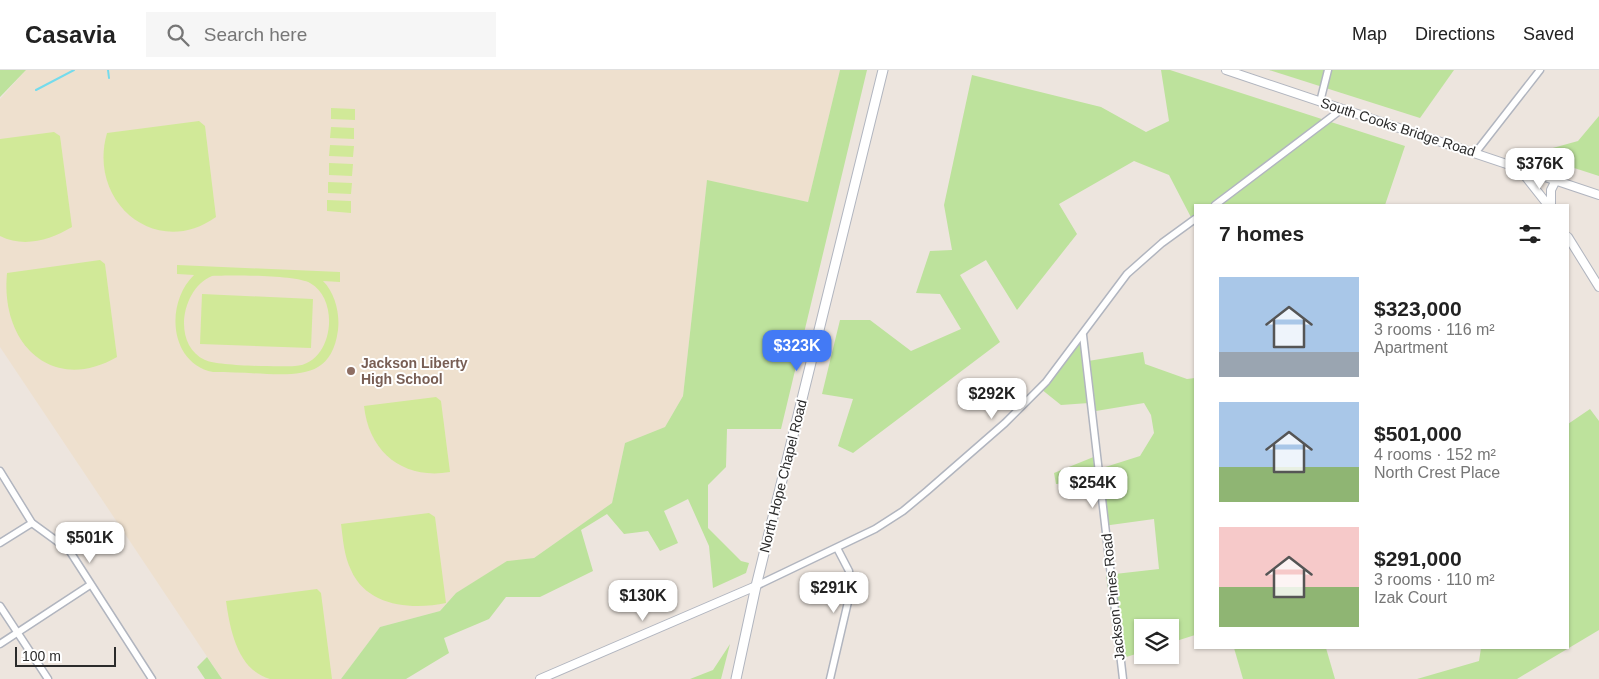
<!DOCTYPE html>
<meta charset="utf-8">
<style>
body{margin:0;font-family:Helvetica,sans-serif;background:#f6f6f6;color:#222;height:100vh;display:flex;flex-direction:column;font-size:19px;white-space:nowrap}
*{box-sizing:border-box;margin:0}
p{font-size:16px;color:#767676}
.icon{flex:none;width:28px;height:28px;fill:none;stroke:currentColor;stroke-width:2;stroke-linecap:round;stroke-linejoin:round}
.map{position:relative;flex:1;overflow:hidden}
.panel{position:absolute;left:1194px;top:134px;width:375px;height:445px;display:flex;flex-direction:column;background:#fff;border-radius:0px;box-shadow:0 1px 4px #0004}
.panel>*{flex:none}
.fabs{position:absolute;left:1134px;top:549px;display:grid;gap:10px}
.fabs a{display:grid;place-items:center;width:45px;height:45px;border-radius:0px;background:#fff;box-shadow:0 1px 4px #0004;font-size:25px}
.scale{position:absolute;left:15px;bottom:12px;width:101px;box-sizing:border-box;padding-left:5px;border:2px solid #2b2b2b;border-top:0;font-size:14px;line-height:18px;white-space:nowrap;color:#2b2b2b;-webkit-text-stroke:4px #fff;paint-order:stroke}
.price{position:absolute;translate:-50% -42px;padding:0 11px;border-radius:10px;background:#fff;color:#222;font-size:16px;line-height:32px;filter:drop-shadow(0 1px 2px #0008)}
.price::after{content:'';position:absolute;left:50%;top:30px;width:15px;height:11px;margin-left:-8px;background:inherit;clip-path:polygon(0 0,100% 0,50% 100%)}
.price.active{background:#437af5;color:#fff}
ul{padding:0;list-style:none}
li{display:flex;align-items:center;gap:15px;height:125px;padding:0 25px}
li span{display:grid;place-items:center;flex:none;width:140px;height:100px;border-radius:0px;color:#555}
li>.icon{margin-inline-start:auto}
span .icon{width:60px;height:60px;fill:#fffc;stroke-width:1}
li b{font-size:21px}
h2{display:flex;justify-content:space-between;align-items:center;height:60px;padding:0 25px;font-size:21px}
header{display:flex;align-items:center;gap:30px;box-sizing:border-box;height:70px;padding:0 25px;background:#fff;border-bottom:1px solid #e0e0e0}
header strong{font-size:24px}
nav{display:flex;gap:28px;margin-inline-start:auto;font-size:18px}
.search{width:350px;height:45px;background:#f6f6f6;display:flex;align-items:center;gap:12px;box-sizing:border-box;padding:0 18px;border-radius:0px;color:#767676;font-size:19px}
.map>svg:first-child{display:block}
.education{fill:#eee0ce}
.green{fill:#bde29c}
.pitch{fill:#d1e998;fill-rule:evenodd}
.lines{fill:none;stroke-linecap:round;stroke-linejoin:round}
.stream{stroke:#74dbec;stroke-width:2}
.minor-casing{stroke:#b1b5bf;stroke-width:9}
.tertiary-casing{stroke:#b1b5bf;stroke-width:10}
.secondary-casing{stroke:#b1b5bf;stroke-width:11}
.minor{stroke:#fff;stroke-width:6}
.tertiary{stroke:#fff;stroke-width:8}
.secondary{stroke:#fff;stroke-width:9}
.education-dot{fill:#8d6e63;stroke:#fff;stroke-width:2}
.labels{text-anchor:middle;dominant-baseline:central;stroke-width:4;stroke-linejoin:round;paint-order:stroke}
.street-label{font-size:14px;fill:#2b2b2b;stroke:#fff}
.education-label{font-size:14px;font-weight:bold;fill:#785e54;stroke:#fff;text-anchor:start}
</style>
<header>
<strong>Casavia</strong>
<div class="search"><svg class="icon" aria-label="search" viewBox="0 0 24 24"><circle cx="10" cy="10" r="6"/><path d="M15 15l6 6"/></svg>Search here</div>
<nav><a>Map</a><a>Directions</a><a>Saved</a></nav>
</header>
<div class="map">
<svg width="1599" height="609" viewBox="0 0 1599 609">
<rect width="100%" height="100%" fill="#ede5de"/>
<path class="education" d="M26 0H840L808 132 707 111 683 326 665 357 625 373 612 433 534 488 507 492 456 523 440 541 380 557 341 609H222L0 277V29Z"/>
<g class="green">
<path d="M0 0H26L0 27Z"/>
<path d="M840 0H867L781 359H727L726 397 708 415V458L741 491 749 493 746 503 713 518 709 476 688 429 664 441 678 473 660 481 648 461 624 464 607 444 581 460 593 501 540 527H506L489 549 444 568 449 583 406 609H341L380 557 440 541 456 523 507 491 534 488 612 433 625 373 665 357 683 326 707 110 808 132Z"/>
<path d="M1161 0H1170L1405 76 1385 135H1195V155L1169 105 1134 91 1059 134 1077 164 1017 240 986 190 960 205 1000 272 853 383 838 376 853 329 822 324 840 250H870L911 281 961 259 940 224 916 223 930 181 952 180 944 135 972 5 1101 37 1146 62 1169 51Z"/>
<path d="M1269 0H1454L1420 48Z"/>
<path d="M1599 46V106L1531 84 1578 71Z"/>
<path d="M1080 267 1082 292 1143 282 1145 294 1187 309 1195 308V565L1170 573V558H1142V582L1117 590 1106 505 1159 499 1154 449 1103 456 1097 411 1056 414 1054 403 1096 386 1099 399 1140 386 1154 363 1151 345 1144 333 1090 342 1089 333 1061 335 1041 319Z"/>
<path d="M1590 339 1599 351V560L1517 609H1417L1479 591 1481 578H1568V354Z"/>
<path d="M730 574 721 609H690L713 600Z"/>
<path d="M1234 578H1326L1335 609H1243Z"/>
<path d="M207 587 222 609H205L197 597Z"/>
</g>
<g class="pitch">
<path d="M331 38 355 39V50L331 49Z"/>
<path d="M199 51 205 56 216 147C156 190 87 132 107 63Z"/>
<path d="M331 57 354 58V69L330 68Z"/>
<path d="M54 62 60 66 72 157C50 170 24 178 0 166V69Z"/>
<path d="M330 75 354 76 353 87 329 86Z"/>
<path d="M329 93 353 94 352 106 329 105Z"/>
<path d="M328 112 352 113 351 124 328 123Z"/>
<path d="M327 130 351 131V143L327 141Z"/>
<path d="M100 190 105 194 117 287C53 324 0 275 7 203Z"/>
<path d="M177 195 340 202V212L323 211C335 223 340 243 338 260 332 305 303 305 267 304 249 303 231 302 213 302 169 293 165 233 194 205L177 204ZM212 206C231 205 296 205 310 213 341 230 333 294 295 296 279 297 217 296 205 290 171 274 182 218 212 206Z"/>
<path d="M202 224 313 229 311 278 200 274Z"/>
<path d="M436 327 441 331 450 402C404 410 369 383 364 336Z"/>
<path d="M429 443 435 447 446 533C413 540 367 537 351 500 344 486 343 469 341 454Z"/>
<path d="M317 519 321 523 332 609C315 609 286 609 270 609 237 600 230 559 226 531Z"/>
</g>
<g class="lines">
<g class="stream">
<path d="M108 0 109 8"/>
<path d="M36 20 74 0"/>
</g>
<g class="minor-casing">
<g id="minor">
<path d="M1320 32 1328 0"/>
<path d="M1476 82 1540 0"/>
<path d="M1215 135 1342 39"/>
<path d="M1083 265 1123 609"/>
<path d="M0 401 32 453 69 480 152 609"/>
<path d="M0 473 32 453"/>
<path d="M756 516 875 459 903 441 927 421 1005 353 1046 312 1127 204 1162 173 1195 149"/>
<path d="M0 536 48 609"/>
<path d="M0 574 90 515"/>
<path d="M830 609 851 519 849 501 837 478"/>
</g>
</g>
<g class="tertiary-casing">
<g id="tertiary">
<path d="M1226 0 1599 125"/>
<path d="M1518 97 1548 135"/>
<path d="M1551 135V120L1556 110"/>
<path d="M1568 167 1599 217"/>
<path d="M540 609 756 516"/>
</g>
</g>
<g class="secondary-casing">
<path id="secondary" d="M736 609 756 516 883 0"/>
</g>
<use href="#minor" class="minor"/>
<use href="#tertiary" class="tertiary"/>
<use href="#secondary" class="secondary"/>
</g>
<circle class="education-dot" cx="351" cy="301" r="5"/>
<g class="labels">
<g class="street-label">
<text transform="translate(1398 57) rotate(18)">South Cooks Bridge Road</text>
<text transform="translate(783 406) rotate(-76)">North Hope Chapel Road</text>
<text transform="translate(1113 527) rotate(-96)">Jackson Pines Road</text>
</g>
<g class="education-label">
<text x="361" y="293">Jackson Liberty<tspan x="361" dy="16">High School</tspan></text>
</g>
</g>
</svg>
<div class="fabs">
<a><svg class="icon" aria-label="layers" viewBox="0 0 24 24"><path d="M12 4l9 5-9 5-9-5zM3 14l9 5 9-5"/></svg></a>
</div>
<div class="scale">100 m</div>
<b class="price" style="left:1540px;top:120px">$376K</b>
<b class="price active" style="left:797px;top:302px">$323K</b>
<b class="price" style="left:992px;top:350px">$292K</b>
<b class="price" style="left:1093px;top:439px">$254K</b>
<b class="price" style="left:90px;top:494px">$501K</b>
<b class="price" style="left:834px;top:544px">$291K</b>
<b class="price" style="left:643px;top:552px">$130K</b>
<section class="panel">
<h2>7 homes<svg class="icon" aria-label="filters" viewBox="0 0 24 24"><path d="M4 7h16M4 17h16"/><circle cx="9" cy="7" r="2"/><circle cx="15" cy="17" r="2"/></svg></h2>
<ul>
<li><span style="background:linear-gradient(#a9c7e8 75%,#9aa5b1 0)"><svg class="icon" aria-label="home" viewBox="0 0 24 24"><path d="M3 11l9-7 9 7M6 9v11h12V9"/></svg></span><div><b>$323,000</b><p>3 rooms · 116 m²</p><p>Apartment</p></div></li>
<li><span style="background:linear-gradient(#a9c7e8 65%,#8fb573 0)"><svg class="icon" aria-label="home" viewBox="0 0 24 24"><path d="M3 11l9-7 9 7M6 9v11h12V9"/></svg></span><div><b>$501,000</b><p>4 rooms · 152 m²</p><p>North Crest Place</p></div></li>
<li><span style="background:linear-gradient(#f6c9c9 60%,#8fb573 0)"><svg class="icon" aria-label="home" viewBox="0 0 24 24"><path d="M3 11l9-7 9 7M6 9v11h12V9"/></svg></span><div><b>$291,000</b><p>3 rooms · 110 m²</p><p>Izak Court</p></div></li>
</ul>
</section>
</div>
